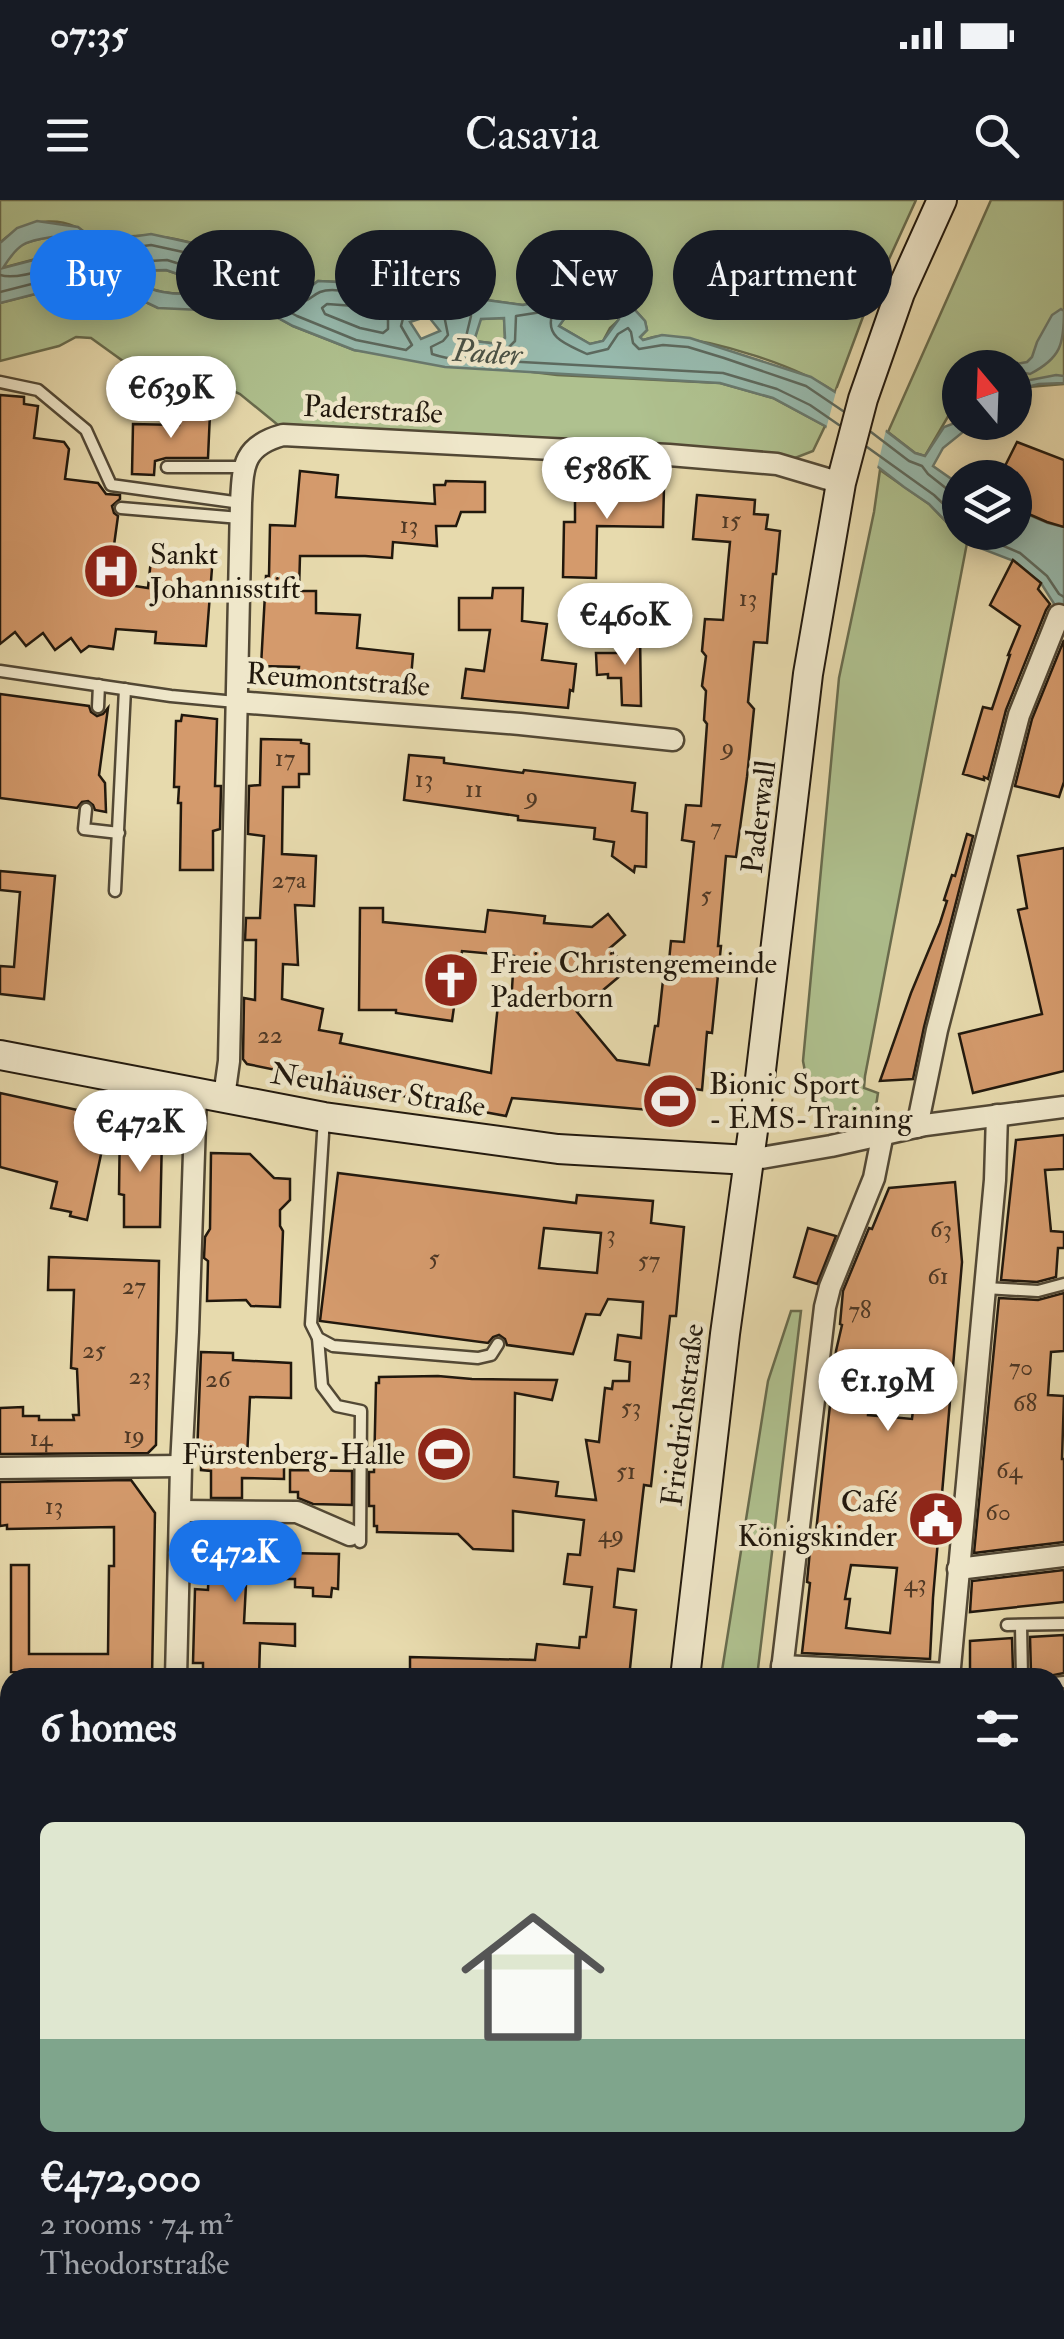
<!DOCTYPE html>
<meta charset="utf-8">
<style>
body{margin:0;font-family:"IM FELL Double Pica",serif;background:#20242c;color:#f1f3f6;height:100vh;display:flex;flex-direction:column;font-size:38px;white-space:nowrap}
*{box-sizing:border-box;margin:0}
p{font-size:32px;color:#9ea1a6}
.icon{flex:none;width:55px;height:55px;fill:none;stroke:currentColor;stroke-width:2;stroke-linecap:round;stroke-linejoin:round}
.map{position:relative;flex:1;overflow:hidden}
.side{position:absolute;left:0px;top:1468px;width:1065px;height:672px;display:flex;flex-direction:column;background:#171b24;border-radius:30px 30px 0 0;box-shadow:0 5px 25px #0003}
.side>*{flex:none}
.hud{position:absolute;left:30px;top:30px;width:1005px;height:90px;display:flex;gap:20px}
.needle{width:65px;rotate:341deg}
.buttons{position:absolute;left:942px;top:150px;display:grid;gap:20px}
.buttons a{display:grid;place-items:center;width:90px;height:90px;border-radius:50%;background:#171b24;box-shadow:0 5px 25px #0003;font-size:50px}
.price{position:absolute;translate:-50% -85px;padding:0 22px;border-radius:35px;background:#fff;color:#222;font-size:32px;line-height:65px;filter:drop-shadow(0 2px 5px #0008)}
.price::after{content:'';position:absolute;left:50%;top:60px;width:30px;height:22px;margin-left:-15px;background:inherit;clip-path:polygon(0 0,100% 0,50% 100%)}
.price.active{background:#1a73e8;color:#fff}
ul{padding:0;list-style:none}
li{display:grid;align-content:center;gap:20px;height:530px;padding:0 40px}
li+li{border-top:2px solid #363941}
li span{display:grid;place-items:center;height:310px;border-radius:15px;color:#555}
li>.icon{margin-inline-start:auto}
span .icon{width:180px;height:180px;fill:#fffc;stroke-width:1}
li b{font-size:42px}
h2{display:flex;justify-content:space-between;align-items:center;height:120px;padding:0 40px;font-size:42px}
.tag{padding:0 35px;border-radius:45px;background:#171b24;box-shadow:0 5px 25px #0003;font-size:35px;line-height:90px}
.tag.active{background:#1a73e8;color:#fff}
.status{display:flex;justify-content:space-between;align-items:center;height:70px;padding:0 50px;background:#171b24;direction:ltr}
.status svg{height:28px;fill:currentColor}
header{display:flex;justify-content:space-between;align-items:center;height:130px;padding:0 40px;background:#171b24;font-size:45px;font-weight:600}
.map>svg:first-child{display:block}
.green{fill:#afc18f;stroke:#686c4e;stroke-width:2.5}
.water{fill:#97baae;stroke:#68796e;stroke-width:2.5;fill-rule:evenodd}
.pier{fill:#e7daad}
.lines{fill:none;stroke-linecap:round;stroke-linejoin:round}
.shore{stroke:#5c695e;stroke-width:2.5}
.building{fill:#d49a6c;stroke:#21180d;stroke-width:2.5;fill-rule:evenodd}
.lane-casing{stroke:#524835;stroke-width:15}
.street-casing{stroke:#524835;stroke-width:25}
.secondary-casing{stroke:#21180d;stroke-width:32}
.lane{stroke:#efe7ca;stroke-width:10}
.street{stroke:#efe7ca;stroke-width:20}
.secondary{stroke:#efe7ca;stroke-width:28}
.labels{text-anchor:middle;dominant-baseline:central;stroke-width:9;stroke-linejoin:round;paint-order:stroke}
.number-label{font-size:25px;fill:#4e3825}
.street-label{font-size:30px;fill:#21180d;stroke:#efe7ca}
.poi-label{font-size:30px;fill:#21180d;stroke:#efe7ca;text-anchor:start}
.water-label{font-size:32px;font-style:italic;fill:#4a5145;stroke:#efe7ca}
</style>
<div class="status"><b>07:35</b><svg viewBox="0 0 49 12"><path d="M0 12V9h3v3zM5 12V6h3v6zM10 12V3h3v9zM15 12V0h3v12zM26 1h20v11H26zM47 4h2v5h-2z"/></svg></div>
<header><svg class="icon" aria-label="menu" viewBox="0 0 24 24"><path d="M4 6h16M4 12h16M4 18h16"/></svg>Casavia<svg class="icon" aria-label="search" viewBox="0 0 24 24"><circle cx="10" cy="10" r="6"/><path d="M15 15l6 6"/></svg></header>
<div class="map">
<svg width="1064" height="2139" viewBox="0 0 1064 2139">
<rect width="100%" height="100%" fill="#e7daad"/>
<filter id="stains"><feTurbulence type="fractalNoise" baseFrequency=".002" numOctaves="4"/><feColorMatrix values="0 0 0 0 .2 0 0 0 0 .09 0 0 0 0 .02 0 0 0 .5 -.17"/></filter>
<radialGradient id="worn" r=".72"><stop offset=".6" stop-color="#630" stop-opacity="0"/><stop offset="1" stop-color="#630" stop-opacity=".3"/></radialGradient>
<g class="green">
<path d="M0 0H916L864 114 835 192C794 164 716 141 666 136 658 135 651 138 643 140L639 138 647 130 645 121 624 98 605 94 522 105 486 100 438 104 391 95 359 83 318 81 301 94C233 59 177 20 96 42 69 13 28 16 0 43Z"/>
<path d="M991 0H1064V184L1015 188V168H960V196L925 256 915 253 888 232Z"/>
<path d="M52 37 67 40 77 48 2 68C17 44 23 41 52 37Z"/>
<path d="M166 70 211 85 207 92C180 96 142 95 127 71Z"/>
<path d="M118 73 133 96 158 108 227 89 293 126 354 150 557 175 720 183 773 198 825 226 813 251 795 258 278 225 240 194 192 172 123 161 91 138 76 137 59 146 0 161V103Z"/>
<path d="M574 105 603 106 620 119 610 128 603 141 590 144 559 126Z"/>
<path d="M504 118 505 138 498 144 474 141 480 119Z"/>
<path d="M880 270 929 304 967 343 865 876 864 888 878 893 875 912 852 917 812 908 803 861 839 478 874 312Z"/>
<path d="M791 1111H801L757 1477H721L768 1181Z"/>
</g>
<g class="water">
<path d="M37 21 78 27 97 42 151 34 210 47 301 94 318 81 359 83 391 95 438 104 486 100 523 105 584 93 605 94 624 98 645 121 647 130 640 137 643 140 662 135 690 138 811 177 835 192 915 253 925 256 944 227 955 223 960 214V222L969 223 963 232 943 248 933 266 960 285V332H1015V309L1048 323 1064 327V412L1059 405 1056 407 1041 383 1014 361 967 343 929 304 904 287 825 226 773 198 720 183 445 167 354 150 293 126 227 90 219 101 201 110 158 108 133 96 117 73 0 103V43L17 28ZM52 37 67 40 76 49 3 68C18 44 24 41 52 37ZM166 70 210 85 206 92C181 96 142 95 128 71ZM574 105 603 106 619 119 603 141 590 144 559 126ZM428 116 440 131 421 139 410 122ZM504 118 505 138 498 144 474 141 481 119Z"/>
<path d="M1061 109 1064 111C1064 144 1061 158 1030 174L1015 171V168L999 167 1027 162 1032 157 1037 142 1052 115Z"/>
<path d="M1056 175 1064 176V183L1039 184 1015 190V183Z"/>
</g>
<path class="pier" d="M837 188 887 225 876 273 825 233Z"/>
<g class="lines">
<g class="shore">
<path d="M0 75C18 81 74 63 87 49L99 52 151 45 206 57 298 103C309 102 311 96 320 92 341 84 380 103 402 107L405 111 401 126 412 145 406 150 356 140 297 116 234 82 220 81 212 74 167 60 114 63 0 92"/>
<path d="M327 104 355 106 385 116 388 120V129L383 133 360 128 325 114 322 108Z"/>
<path d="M466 111 471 116 465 141 473 152 472 157C460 161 444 158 432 154L431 147 443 141 448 135 444 115Z"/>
<path d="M839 225 810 205 777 189 723 173 505 161 501 155 515 141 516 116 548 111 552 115C545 139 569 145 587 154L608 149 618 134 628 128 631 132 633 143 639 149 663 145 688 147 724 158 806 186 843 211"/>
<path d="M871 232 909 261 922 266 928 274 947 289 960 293"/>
<path d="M867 247 934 295 960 320"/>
<path d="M971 332 1020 353 1047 376 1059 394 1064 397"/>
</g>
</g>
<g class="building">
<path d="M0 195 24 197V204L38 206 34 238 64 242 69 249 65 279 98 283 106 294 120 295V299L112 306 114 313 118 316 109 382 148 388 152 350 213 355 206 446 155 443 156 432 116 429 113 449 89 446 81 452 71 438 55 450 43 433 26 446 15 432 0 444Z"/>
<path d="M190 207 206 208V212L210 213 208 258H166L155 261 154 275 132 274 133 224 179 225V212H189Z"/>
<path d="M1017 242 1064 260V327L1047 322 1024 312 1027 303 1015 297V278H999Z"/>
<path d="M300 271 338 275 336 297 435 304 434 285H445L446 281 485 282V312H461L456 326H436L437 346 393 342 392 358 365 356H300L299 391H316V413L360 415 357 448 413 454 410 490 301 478 298 477 299 467 261 466 266 376H269L270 325 295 326Z"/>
<path d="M620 286 664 287 663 327 597 326 596 378 563 377 564 322H575V290L620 291Z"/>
<path d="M697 295 755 300 754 314 768 315 766 329 780 331 776 374H773L767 443 754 442 748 502 754 509 747 577 736 657 726 656 718 746H721L712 833 707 832 702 890 695 889V894L673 912 512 898 506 916 468 909 469 906 408 897 247 864 243 859 244 798 255 800 256 740H245L246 718H260L264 636 248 634 249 586 260 585 261 539 301 540V543L309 544V574H299V587H283L282 654 316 656 314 706 295 705 298 765 283 764 282 799 323 809 319 830 342 834 340 843 491 873 498 804 511 805 514 756 462 751 452 821 396 813V810H359L360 708H383V722L485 732 488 710 545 716 544 723 592 727 608 714 625 735 610 748 627 770 577 812 617 860 649 865 655 826H658L664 771H668L671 741 684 742 694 642 682 640 686 605 701 606 707 524 704 520 706 491 702 486 706 456 702 451 705 419 723 420 728 363 730 342 693 339Z"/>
<path d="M1013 360 1041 383 1038 389 1050 404 1046 410 1006 510 988 579 984 577V580L963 574 983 507 992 509 1010 455H1008L1020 426 990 405Z"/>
<path d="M493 388H523L522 421 547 424 542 460 576 464 573 491 570 490 568 508 462 498 466 469 484 471 490 430H459V398H492Z"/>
<path d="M640 433 641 506 622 505 621 478H608V474L597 475 596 453H622V434Z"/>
<path d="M1064 440V582L1059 597 1015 586 1032 519Z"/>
<path d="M0 494 89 506 91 512 97 516 103 514 108 508 99 575 105 583 106 612 95 610 93 605 88 601 82 602 77 608 0 598Z"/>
<path d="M182 515 217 519 215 586H221L220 629 213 631V670H180L181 603H178L179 587H174L176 521H181Z"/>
<path d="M409 555 444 558V563L523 573 524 570 635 583 632 611 647 613 646 667 635 666 634 672 612 656 614 642 594 639 595 628 518 620V616L404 600Z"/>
<path d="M967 634 973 636 924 827 913 879 880 881 911 793 940 723 947 701 944 700 952 675 955 676Z"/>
<path d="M1064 648V871L973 893 959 834 1042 814 1018 710 1027 708 1018 656Z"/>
<path d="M0 671 55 676 44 799 0 794V766L14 767 20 692 0 690Z"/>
<path d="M0 893 109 917 87 1020 70 1016 71 1012 51 1008 57 982 0 967Z"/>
<path d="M120 919 150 926 152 933 162 936 160 1027H124V995L119 994Z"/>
<path d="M1064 935V969L1045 970 1051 1031 1064 1032V1048H1058L1056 1077 1037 1082 1001 1080 1016 940Z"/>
<path d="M211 953 250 954 274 978 290 979V1000L280 1010V1026L283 1031 280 1107 251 1106 246 1100 207 1101 208 1061 204 1058 205 1037 210 1029Z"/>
<path d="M338 973 576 1003 577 995 653 1001 651 1023 684 1027 676 1116H670L651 1286 644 1285 634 1371 618 1369 614 1407 636 1410 629 1478H410V1457L535 1460 537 1444 579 1448 580 1437H586L592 1387 564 1384 568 1354 580 1355 584 1320 513 1311V1351L473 1349 458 1334 377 1332V1326H374V1306H369V1272H374L376 1183H379V1177L438 1176 472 1179 557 1180 552 1200 515 1193 514 1277 558 1282 556 1296 596 1300 586 1240 599 1242 605 1188 612 1189 613 1181H629L630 1162 615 1160 618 1135 641 1138 643 1102 608 1099 600 1115 586 1114 573 1154 507 1145 505 1139 499 1135 493 1137 488 1143 320 1121ZM544 1028 601 1033 597 1073 539 1068Z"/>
<path d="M955 982 962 1062 933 1398 930 1459 802 1453 810 1383 807 1382 811 1340 815 1341 836 1151 842 1125 840 1124 843 1091 869 1028 872 1029 889 988ZM872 1176 916 1184 912 1219 868 1215ZM851 1365 897 1368 890 1433 846 1428 850 1399H845Z"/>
<path d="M808 1028 836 1036 817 1084 794 1077Z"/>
<path d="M49 1057 159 1061 156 1245 148 1253 0 1254V1208L23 1207V1216H39V1220H74L73 1215H79L77 1169 71 1168 74 1090H48Z"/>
<path d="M1064 1093V1151L1051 1152 1048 1195 1064 1196 1062 1259H1064V1342L974 1353 999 1098 1038 1100Z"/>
<path d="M201 1152 233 1153V1160L291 1163V1198L250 1197 247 1258 284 1262V1279L242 1278V1298H211V1271L201 1270V1260L197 1256Z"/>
<path d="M290 1270 352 1271V1305L313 1304 298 1298V1292H290Z"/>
<path d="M131 1280 155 1313 152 1478H108V1473L11 1472V1365H29V1454H108L109 1366H114V1327L7 1329V1325L0 1326V1282Z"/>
<path d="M210 1325H241V1330H278V1344H283V1366L247 1365 244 1423 295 1424V1446L260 1443 259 1478H203V1463H193L195 1389 208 1390Z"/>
<path d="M288 1353 339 1354 338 1389 332 1388 331 1397 313 1396V1388L295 1387V1379H287Z"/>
<path d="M1064 1370V1402L970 1412 972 1381Z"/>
<path d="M1064 1435V1473L1039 1478 1038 1473H1031L1030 1437Z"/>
<path d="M1012 1438 1013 1472H1006V1478H970V1441Z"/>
</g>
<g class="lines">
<g class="lane-casing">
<g id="lane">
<path d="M0 182 38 190 86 230 111 285 241 303"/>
<path d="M167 267H243"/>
<path d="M121 308 240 318"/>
<path d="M0 471 171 496 236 502"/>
<path d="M98 507 99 485"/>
<path d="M86 609 84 629 119 633"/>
<path d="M115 691 125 489"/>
<path d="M324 918 311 1124 318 1138 333 1146 478 1158 491 1155 498 1144"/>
<path d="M985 1088 1038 1091 1064 1084"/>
<path d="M318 1138 322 1186 337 1206 361 1211 360 1342"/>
<path d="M1007 1425 1064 1424"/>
<path d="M1021 1426 1022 1478"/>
<path d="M1055 1483 1064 1482"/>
<path d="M790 2130 792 2139"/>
</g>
</g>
<g class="street-casing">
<g id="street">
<path d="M237 502 520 524 673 540"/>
<path d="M224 897 229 861 241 303C243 267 242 246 283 235L669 255 777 264 841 283"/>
<path d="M917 927 937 830 1019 515 1059 415"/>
<path d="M749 960 831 946 925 925 1064 907"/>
<path d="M0 1268 181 1266"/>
<path d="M181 1311 297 1312 350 1335"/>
<path d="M958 1369 1064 1356"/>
<path d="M782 1466 949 1474"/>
<path d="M176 1478 181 1266 188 1132 196 893"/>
<path d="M781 1478 825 1107 830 1087 874 978 883 933"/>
<path d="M949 1478 995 980 997 915"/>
<path d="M1055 1701 1064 1699"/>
<path d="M0 1713 10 1717"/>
<path d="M0 1796 10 1791"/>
<path d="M1055 1916 1064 1915"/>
<path d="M1055 1962 1064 1977"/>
<path d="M0 1994 10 2007"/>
<path d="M366 2130 367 2139"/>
<path d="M810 2130 812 2139"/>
<path d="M251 2139 273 2130"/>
</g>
</g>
<g class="secondary-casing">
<g id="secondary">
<path d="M0 855 324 917 558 949 749 960"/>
<path d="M685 1478 725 1134 759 887 808 474 841 283 863 199 900 93 942 0"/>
<path d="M696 2130 698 2139"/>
</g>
</g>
<use href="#lane" class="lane"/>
<use href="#street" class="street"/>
<use href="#secondary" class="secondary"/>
</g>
<defs>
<g id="hospital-disc" transform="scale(2.875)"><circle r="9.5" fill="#8f2418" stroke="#efe7ca"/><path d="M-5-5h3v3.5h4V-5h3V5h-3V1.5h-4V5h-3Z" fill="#fff"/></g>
<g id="church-disc" transform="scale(2.875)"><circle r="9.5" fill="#8f2418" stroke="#efe7ca"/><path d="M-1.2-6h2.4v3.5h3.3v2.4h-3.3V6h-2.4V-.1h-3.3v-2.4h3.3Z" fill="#fff"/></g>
<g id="stadium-disc" transform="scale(2.875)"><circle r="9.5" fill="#8f2418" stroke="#efe7ca"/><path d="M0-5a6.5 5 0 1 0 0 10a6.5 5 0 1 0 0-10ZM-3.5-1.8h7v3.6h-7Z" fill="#fff"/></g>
<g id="civic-disc" transform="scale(2.875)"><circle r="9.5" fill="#8f2418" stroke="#efe7ca"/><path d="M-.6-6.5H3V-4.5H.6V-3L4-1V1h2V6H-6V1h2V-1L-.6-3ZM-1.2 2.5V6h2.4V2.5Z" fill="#fff"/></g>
</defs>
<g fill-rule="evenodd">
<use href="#hospital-disc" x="111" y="371"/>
<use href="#church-disc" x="451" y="780"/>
<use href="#stadium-disc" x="670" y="901"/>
<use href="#stadium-disc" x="444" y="1254"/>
<use href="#civic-disc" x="936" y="1319"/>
</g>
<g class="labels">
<g class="number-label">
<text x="731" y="320">15</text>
<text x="409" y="325">13</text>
<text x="748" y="398">13</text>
<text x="728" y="547">9</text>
<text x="285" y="558">17</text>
<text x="424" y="579">13</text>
<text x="474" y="589">11</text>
<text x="532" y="596">9</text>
<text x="716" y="627">7</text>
<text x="289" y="680">27a</text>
<text x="706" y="695">5</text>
<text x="270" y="835">22</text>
<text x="941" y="1029">63</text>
<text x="611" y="1034">3</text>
<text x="434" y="1058">5</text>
<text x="649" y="1060">57</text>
<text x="938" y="1076">61</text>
<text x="134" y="1086">27</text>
<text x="860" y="1110">78</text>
<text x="94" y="1150">25</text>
<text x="1021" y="1167">70</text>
<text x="140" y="1176">23</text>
<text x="218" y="1179">26</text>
<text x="1025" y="1203">68</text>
<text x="631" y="1207">53</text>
<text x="134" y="1235">19</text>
<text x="41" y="1238">14</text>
<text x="1009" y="1270">64</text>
<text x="626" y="1271">51</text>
<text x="54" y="1306">13</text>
<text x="998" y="1312">60</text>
<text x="611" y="1334">49</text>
<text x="915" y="1383">43</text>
</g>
<g class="street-label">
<text transform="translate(373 210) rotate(3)">Paderstraße</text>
<text transform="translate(338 480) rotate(4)">Reumontstraße</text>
<text transform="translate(759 617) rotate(-83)">Paderwall</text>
<text transform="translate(378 890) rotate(9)">Neuhäuser Straße</text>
<text transform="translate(683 1215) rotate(-83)">Friedrichstraße</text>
</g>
<g class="poi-label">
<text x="150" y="354">Sankt<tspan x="150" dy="34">Johannisstift</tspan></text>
<text x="490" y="763">Freie Christengemeinde<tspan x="490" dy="34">Paderborn</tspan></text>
<text x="709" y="884">Bionic Sport<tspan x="709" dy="34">- EMS-Training</tspan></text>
<text x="405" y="1254" text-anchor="end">Fürstenberg-Halle</text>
<text x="897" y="1302" text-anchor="end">Café<tspan x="897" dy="34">Königskinder</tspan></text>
</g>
<g class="water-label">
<text transform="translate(487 153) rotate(4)">Pader</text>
</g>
</g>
<rect width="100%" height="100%" filter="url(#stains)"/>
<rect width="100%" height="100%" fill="url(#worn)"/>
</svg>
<div class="buttons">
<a><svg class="needle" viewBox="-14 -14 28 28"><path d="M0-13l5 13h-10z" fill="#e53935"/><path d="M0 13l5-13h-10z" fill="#9ea1a6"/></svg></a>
<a><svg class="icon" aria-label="layers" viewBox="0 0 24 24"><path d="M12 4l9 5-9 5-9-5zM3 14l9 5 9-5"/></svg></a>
</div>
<b class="price" style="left:171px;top:241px">€639K</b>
<b class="price" style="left:607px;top:322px">€586K</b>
<b class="price" style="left:625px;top:468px">€460K</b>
<b class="price" style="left:140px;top:975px">€472K</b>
<b class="price" style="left:888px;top:1234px">€1.19M</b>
<b class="price active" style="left:235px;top:1405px">€472K</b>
<div class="hud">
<a class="tag active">Buy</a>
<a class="tag">Rent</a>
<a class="tag">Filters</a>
<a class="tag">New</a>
<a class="tag">Apartment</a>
</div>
<section class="side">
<h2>6 homes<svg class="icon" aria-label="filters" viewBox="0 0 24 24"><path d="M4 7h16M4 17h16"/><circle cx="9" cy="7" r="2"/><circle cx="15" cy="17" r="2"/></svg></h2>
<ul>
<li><span style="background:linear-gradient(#dfe7d0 70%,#7fa58c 0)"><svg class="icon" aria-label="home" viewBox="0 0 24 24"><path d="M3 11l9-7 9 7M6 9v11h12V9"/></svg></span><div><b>€472,000</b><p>2 rooms · 74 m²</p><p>Theodorstraße</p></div></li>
</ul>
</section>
</div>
